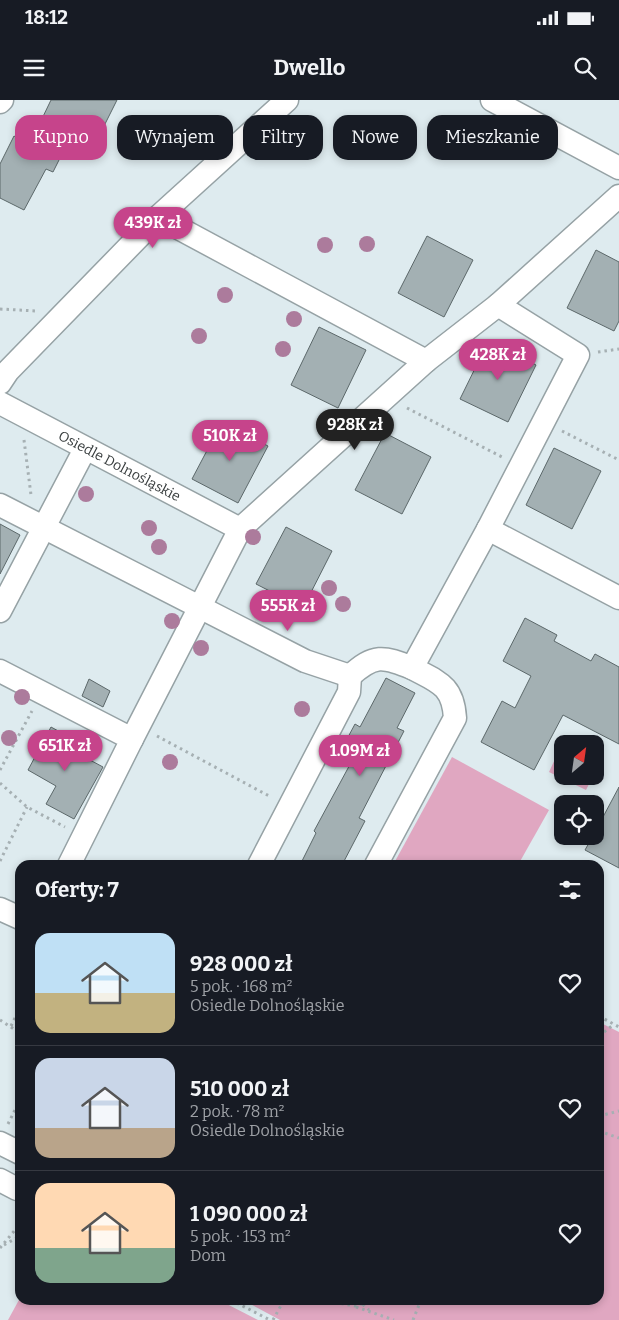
<!DOCTYPE html>
<html lang="pl">
<meta charset="utf-8">
<style>
body{margin:0;font-family:Bitter,serif;background:#242831;color:#f1f3f6;height:100vh;display:flex;flex-direction:column;font-size:19px;white-space:nowrap}
*{box-sizing:border-box;margin:0}
p{font-size:16px;color:#9ea1a6}
.icon{flex:none;width:28px;height:28px;fill:none;stroke:currentColor;stroke-width:2;stroke-linecap:round;stroke-linejoin:round}
.map{position:relative;flex:1;overflow:hidden}
.panel{position:absolute;left:15px;top:760px;width:589px;height:445px;display:flex;flex-direction:column;background:#171b24;border-radius:15px;box-shadow:0 2px 8px #0003}
.panel>*{flex:none}
.hud{position:absolute;left:15px;top:15px;width:590px;height:45px;display:flex;gap:10px}
.needle{width:32px;rotate:29deg}
.controls{position:absolute;left:554px;top:635px;display:grid;gap:10px}
.controls a{display:grid;place-items:center;width:50px;height:50px;border-radius:10px;background:#171b24;box-shadow:0 2px 8px #0003;font-size:25px}
.price{position:absolute;translate:-50% -42px;padding:0 11px;border-radius:18px;background:#c6448b;color:#fff;font-size:16px;line-height:32px;filter:drop-shadow(0 1px 2px #0008)}
.price::after{content:'';position:absolute;left:50%;top:30px;width:15px;height:11px;margin-left:-8px;background:inherit;clip-path:polygon(0 0,100% 0,50% 100%)}
.price.active{background:#222;color:#fff}
ul{padding:0;list-style:none}
li{display:flex;align-items:center;gap:15px;height:125px;padding:0 20px}
li+li{border-top:1px solid #363941}
li span{display:grid;place-items:center;flex:none;width:140px;height:100px;border-radius:15px;color:#555}
li>.icon{margin-inline-start:auto}
span .icon{width:60px;height:60px;fill:#fffc;stroke-width:1}
li b{font-size:21px}
h2{display:flex;justify-content:space-between;align-items:center;height:60px;padding:0 20px;font-size:21px}
.chip{padding:0 18px;border-radius:15px;background:#171b24;box-shadow:0 2px 8px #0003;font-size:18px;line-height:45px}
.chip.active{background:#c6448b;color:#fff}
.status{display:flex;justify-content:space-between;align-items:center;height:35px;padding:0 25px;background:#171b24;direction:ltr}
.status svg{height:14px;fill:currentColor}
header{display:flex;justify-content:space-between;align-items:center;height:65px;padding:0 20px;background:#171b24;font-size:22px;font-weight:700}
.map>svg:first-child{display:block}
.green{fill:#e0a7c1}
.building{fill:#a3b0b3;stroke:#5c686a}
.lines{fill:none;stroke-linecap:round;stroke-linejoin:round}
.minor-casing{stroke:#96a2a5;stroke-width:25}
.path{stroke:#a6b0b3;stroke-width:3;stroke-dasharray:2.5 4;stroke-linecap:butt}
.minor{stroke:#fff;stroke-width:22}
.tree{fill:#ac7b9c}
.labels{text-anchor:middle;dominant-baseline:central;stroke-width:5;stroke-linejoin:round;paint-order:stroke}
.street-label{font-size:14px;fill:#373c3d;stroke:#deebef}
</style>
<div class="status"><b>18:12</b><svg viewBox="0 0 49 12"><path d="M0 12V9h3v3zM5 12V6h3v6zM10 12V3h3v9zM15 12V0h3v12zM26 1h20v11H26zM47 4h2v5h-2z"/></svg></div>
<header><svg class="icon" aria-label="menu" viewBox="0 0 24 24"><path d="M4 6h16M4 12h16M4 18h16"/></svg>Dwello<svg class="icon" aria-label="search" viewBox="0 0 24 24"><circle cx="10" cy="10" r="6"/><path d="M15 15l6 6"/></svg></header>
<div class="map">
<svg width="619" height="1220" viewBox="0 0 619 1220">
<rect width="100%" height="100%" fill="#deebef"/>
<g class="green">
<path d="M562 644V676H593L586 690 549 672Z"/>
<path d="M452 657 549 710 518 765H393Z"/>
<path d="M599 922 619 932V1220H280L243 1200H599Z"/>
<path d="M20 1198V1200H219L258 1220H8Z"/>
</g>
<g class="building">
<path d="M51 0H117L103 28 97 25 88 43 78 38 74 45 68 42 53 72 46 69 24 110 0 98V64L14 36 21 40 30 23 38 27Z"/>
<path d="M427 136 473 160 444 217 398 193Z"/>
<path d="M596 150 619 162V221L614 231 567 208Z"/>
<path d="M319 227 366 250 338 308 291 285Z"/>
<path d="M489 240 536 265 508 322 460 299Z"/>
<path d="M222 322 268 346 238 403 192 379Z"/>
<path d="M385 333 431 357 402 414 355 390Z"/>
<path d="M554 348 601 371 572 429 526 405Z"/>
<path d="M0 424 20 435 0 474Z"/>
<path d="M286 427 332 451 303 508 256 484Z"/>
<path d="M525 518 557 535 554 541 591 561 595 554 619 567V644L563 615 534 670 481 642 502 601 515 608 531 576 503 561Z"/>
<path d="M386 578 415 593 397 628 404 631 359 718 365 721 342 765H300L316 733 314 731 360 646 347 639 355 624 360 627Z"/>
<path d="M89 579 110 591 103 607 82 596Z"/>
<path d="M51 627 80 643 75 652 103 667 74 719 46 704 56 686 28 670Z"/>
<path d="M619 687V768L585 750 593 736H595V732Z"/>
</g>
<g class="lines">
<g class="minor-casing">
<g id="minor">
<path d="M492 0 619 68"/>
<path d="M0 2 2 0"/>
<path d="M158 117 426 261"/>
<path d="M0 283 8 271 158 117 287 0"/>
<path id="s1" d="M0 303 240 429"/>
<path d="M0 405 305 561 350 576C374 554 383 556 412 568L488 429 578 255 498 205"/>
<path d="M488 429 619 498"/>
<path d="M0 511 85 349"/>
<path d="M0 571 132 639 69 765"/>
<path d="M132 639 240 429 426 261 498 205 619 96"/>
<path d="M259 765 349 592 350 576"/>
<path d="M376 765 455 618C453 585 438 582 412 568"/>
<path d="M0 809 20 818"/>
<path d="M0 1043 20 1053"/>
<path d="M0 1080 17 1089 20 1086"/>
</g>
</g>
<g class="path">
<path d="M0 209 36 211"/>
<path d="M598 252 619 249"/>
<path d="M407 308 502 357"/>
<path d="M562 331 619 360"/>
<path d="M24 340 31 395"/>
<path d="M157 636 271 697"/>
<path d="M0 670 32 611"/>
<path d="M0 683 27 707 65 727"/>
<path d="M0 761 27 707"/>
<path d="M599 916 619 927"/>
<path d="M0 920 20 933"/>
<path d="M11 926 20 908"/>
<path d="M599 936 613 925"/>
<path d="M599 1016 619 1011"/>
<path d="M8 1024 20 1000"/>
<path d="M599 1031 619 1038"/>
<path d="M4 1145 20 1136"/>
<path d="M0 1148 20 1124"/>
<path d="M231 1200 270 1220"/>
<path d="M322 1200 355 1206 375 1200"/>
<path d="M358 1200 369 1210"/>
<path d="M356 1207 394 1220"/>
<path d="M273 1220 284 1200"/>
<path d="M413 1220 421 1200"/>
</g>
<use href="#minor" class="minor"/>
</g>
<g class="tree">
<circle cx="367" cy="144" r="8"/>
<circle cx="325" cy="145" r="8"/>
<circle cx="225" cy="195" r="8"/>
<circle cx="294" cy="219" r="8"/>
<circle cx="199" cy="236" r="8"/>
<circle cx="283" cy="249" r="8"/>
<circle cx="86" cy="394" r="8"/>
<circle cx="149" cy="428" r="8"/>
<circle cx="253" cy="437" r="8"/>
<circle cx="159" cy="447" r="8"/>
<circle cx="329" cy="488" r="8"/>
<circle cx="343" cy="504" r="8"/>
<circle cx="172" cy="521" r="8"/>
<circle cx="201" cy="548" r="8"/>
<circle cx="22" cy="597" r="8"/>
<circle cx="302" cy="609" r="8"/>
<circle cx="9" cy="638" r="8"/>
<circle cx="170" cy="662" r="8"/>
</g>
<g class="labels">
<g class="street-label">
<text stroke="none"><textPath href="#s1" startOffset="135">Osiedle Dolnośląskie</textPath></text>
</g>
</g>
</svg>
<div class="controls">
<a><svg class="needle" viewBox="-14 -14 28 28"><path d="M0-13l5 13h-10z" fill="#e53935"/><path d="M0 13l5-13h-10z" fill="#9ea1a6"/></svg></a>
<a><svg class="icon" aria-label="locate" viewBox="0 0 24 24"><circle cx="12" cy="12" r="6"/><path d="M12 2v4M12 18v4M2 12h4M18 12h4"/></svg></a>
</div>
<b class="price" style="left:153px;top:149px">439K zł</b>
<b class="price" style="left:498px;top:281px">428K zł</b>
<b class="price active" style="left:355px;top:351px">928K zł</b>
<b class="price" style="left:230px;top:362px">510K zł</b>
<b class="price" style="left:288px;top:532px">555K zł</b>
<b class="price" style="left:65px;top:672px">651K zł</b>
<b class="price" style="left:360px;top:677px">1.09M zł</b>
<div class="hud">
<a class="chip active">Kupno</a>
<a class="chip">Wynajem</a>
<a class="chip">Filtry</a>
<a class="chip">Nowe</a>
<a class="chip">Mieszkanie</a>
</div>
<section class="panel">
<h2>Oferty: 7<svg class="icon" aria-label="filters" viewBox="0 0 24 24"><path d="M4 7h16M4 17h16"/><circle cx="9" cy="7" r="2"/><circle cx="15" cy="17" r="2"/></svg></h2>
<ul>
<li><span style="background:linear-gradient(#bfe0f5 60%,#c2b280 0)"><svg class="icon" aria-label="home" viewBox="0 0 24 24"><path d="M3 11l9-7 9 7M6 9v11h12V9"/></svg></span><div><b>928 000 zł</b><p>5 pok. · 168 m²</p><p>Osiedle Dolnośląskie</p></div><svg class="icon" aria-label="heart" viewBox="0 0 24 24"><path d="M12 20l-8-8c-3-5 5-10 8-4 3-6 11-1 8 4z"/></svg></li>
<li><span style="background:linear-gradient(#c9d6e8 70%,#b9a48a 0)"><svg class="icon" aria-label="home" viewBox="0 0 24 24"><path d="M3 11l9-7 9 7M6 9v11h12V9"/></svg></span><div><b>510 000 zł</b><p>2 pok. · 78 m²</p><p>Osiedle Dolnośląskie</p></div><svg class="icon" aria-label="heart" viewBox="0 0 24 24"><path d="M12 20l-8-8c-3-5 5-10 8-4 3-6 11-1 8 4z"/></svg></li>
<li><span style="background:linear-gradient(#ffd9b3 65%,#7fa58c 0)"><svg class="icon" aria-label="home" viewBox="0 0 24 24"><path d="M3 11l9-7 9 7M6 9v11h12V9"/></svg></span><div><b>1 090 000 zł</b><p>5 pok. · 153 m²</p><p>Dom</p></div><svg class="icon" aria-label="heart" viewBox="0 0 24 24"><path d="M12 20l-8-8c-3-5 5-10 8-4 3-6 11-1 8 4z"/></svg></li>
</ul>
</section>
</div>
